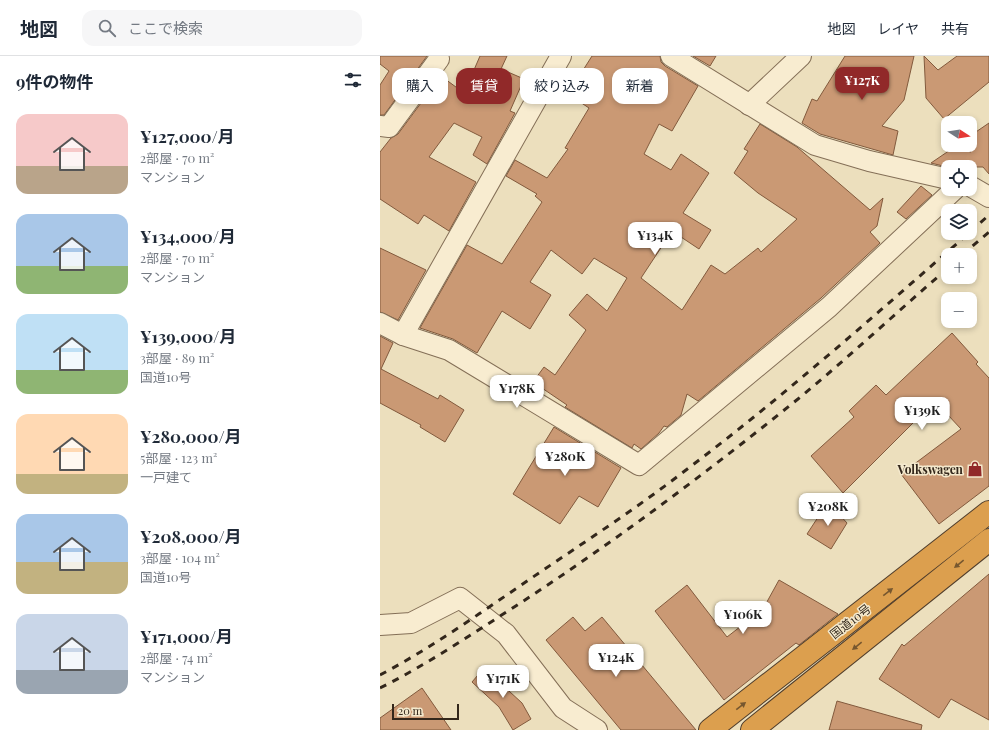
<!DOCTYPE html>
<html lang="ja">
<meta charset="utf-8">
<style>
body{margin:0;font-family:"Playfair Display","Noto Sans JP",serif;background:#f6f6f7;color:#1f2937;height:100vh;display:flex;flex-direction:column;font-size:15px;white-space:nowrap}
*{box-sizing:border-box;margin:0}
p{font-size:13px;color:#747a83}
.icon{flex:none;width:22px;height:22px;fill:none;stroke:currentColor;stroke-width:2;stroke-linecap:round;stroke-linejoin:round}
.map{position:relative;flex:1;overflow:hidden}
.sheet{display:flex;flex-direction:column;background:#fff;width:380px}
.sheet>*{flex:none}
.hud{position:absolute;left:12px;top:12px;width:380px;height:36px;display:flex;gap:8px}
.needle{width:26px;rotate:102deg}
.controls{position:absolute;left:561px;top:60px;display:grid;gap:8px}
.controls a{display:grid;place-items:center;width:36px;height:36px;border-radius:8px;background:#fff;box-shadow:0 2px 6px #0003;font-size:20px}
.scale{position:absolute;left:12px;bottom:10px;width:67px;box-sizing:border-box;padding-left:4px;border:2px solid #33271b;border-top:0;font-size:11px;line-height:14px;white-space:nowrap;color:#33271b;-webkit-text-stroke:3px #f4e9cd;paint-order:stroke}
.price{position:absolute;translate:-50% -34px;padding:0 9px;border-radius:8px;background:#fff;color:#222;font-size:13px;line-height:26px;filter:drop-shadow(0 1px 2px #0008)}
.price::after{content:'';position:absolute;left:50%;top:24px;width:12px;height:9px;margin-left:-6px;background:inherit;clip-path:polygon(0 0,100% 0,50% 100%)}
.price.current{background:#912929;color:#fff}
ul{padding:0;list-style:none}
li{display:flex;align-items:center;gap:12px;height:100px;padding:0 16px}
li span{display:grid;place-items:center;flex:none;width:112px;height:80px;border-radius:12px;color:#555}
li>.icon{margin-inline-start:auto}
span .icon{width:48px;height:48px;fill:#fffc;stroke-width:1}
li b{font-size:17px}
h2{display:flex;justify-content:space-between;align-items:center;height:48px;padding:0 16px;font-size:17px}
.tag{padding:0 14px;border-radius:12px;background:#fff;box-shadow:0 2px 6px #0003;font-size:14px;line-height:36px}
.tag.current{background:#912929;color:#fff}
header{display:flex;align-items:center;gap:24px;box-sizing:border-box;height:56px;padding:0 20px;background:#fff;border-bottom:1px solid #e0e1e3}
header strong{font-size:19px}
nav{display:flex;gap:22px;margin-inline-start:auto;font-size:14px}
.search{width:280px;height:36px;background:#f6f6f7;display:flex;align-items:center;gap:10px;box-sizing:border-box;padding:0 14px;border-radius:12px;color:#747a83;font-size:15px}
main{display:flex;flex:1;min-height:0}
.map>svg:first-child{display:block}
.building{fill:#ca9974;stroke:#825a3d}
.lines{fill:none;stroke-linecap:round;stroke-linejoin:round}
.street-casing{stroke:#846f57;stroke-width:22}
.highway-casing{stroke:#513e2c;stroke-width:24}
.street{stroke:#f8ecd0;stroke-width:20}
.highway{stroke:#dc9f4e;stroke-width:22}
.rail{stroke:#33271b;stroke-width:3;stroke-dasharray:7 7;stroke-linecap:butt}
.oneway{fill:#77572f}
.labels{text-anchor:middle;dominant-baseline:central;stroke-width:3;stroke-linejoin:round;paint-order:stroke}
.poi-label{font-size:12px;font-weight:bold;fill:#33271b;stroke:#f4e9cd;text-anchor:end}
.street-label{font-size:12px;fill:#33271b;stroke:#f4e9cd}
</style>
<header>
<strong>地図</strong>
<div class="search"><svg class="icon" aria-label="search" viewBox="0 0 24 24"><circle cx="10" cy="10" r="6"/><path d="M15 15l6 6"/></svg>ここで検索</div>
<nav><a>地図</a><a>レイヤ</a><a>共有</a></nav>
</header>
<main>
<section class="sheet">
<h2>9件の物件<svg class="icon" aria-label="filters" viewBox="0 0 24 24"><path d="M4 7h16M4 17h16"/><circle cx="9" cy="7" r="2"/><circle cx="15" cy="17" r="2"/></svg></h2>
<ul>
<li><span style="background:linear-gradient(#f6c9c9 65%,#b9a48a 0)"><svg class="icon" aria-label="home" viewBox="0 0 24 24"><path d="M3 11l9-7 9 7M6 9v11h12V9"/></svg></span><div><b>¥127,000/月</b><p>2部屋 · 70 m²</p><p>マンション</p></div></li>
<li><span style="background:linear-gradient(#a9c7e8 65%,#8fb573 0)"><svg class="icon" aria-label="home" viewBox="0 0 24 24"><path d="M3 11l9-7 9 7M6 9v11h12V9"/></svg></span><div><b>¥134,000/月</b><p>2部屋 · 70 m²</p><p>マンション</p></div></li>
<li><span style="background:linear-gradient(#bfe0f5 70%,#8fb573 0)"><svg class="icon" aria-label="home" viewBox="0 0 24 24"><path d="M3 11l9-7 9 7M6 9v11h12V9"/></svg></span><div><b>¥139,000/月</b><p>3部屋 · 89 m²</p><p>国道10号</p></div></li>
<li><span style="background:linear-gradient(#ffd9b3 75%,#c2b280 0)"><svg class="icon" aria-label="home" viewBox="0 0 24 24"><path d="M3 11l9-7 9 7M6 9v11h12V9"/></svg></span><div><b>¥280,000/月</b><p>5部屋 · 123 m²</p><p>一戸建て</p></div></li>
<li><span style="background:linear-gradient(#a9c7e8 60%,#c2b280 0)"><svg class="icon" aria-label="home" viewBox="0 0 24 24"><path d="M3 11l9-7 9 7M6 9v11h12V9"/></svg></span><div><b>¥208,000/月</b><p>3部屋 · 104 m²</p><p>国道10号</p></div></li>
<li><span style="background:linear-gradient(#c9d6e8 70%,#9aa5b1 0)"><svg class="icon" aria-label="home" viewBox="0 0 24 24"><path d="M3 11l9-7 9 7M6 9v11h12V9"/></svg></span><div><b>¥171,000/月</b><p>2部屋 · 74 m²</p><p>マンション</p></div></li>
</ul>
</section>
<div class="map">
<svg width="609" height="674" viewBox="0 0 609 674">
<rect width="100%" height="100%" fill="#ecdfbd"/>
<g class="building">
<path d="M0 0H47L4 59H0V29L9 15 0 8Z"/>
<path d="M100 0H127L121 13 144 23 130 55 135 57 107 108 93 99 102 81 74 67 49 101 96 126 69 175 44 159 38 168 0 143V96L11 82 18 78 61 20 84 37Z"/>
<path d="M212 0H280L281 6 285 10 318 30 292 75 279 68 264 98 291 114 301 98 329 117 303 157 331 174 319 193 292 175 261 222 302 254 331 209 345 218 378 192 381 196 417 163 378 137 354 117 368 95 364 93 380 68 417 91 490 154 503 142 497 170 490 176 500 187 441 242 318 345 307 338 301 359 287 371 284 370 279 377 261 393 254 388 252 392 185 351 187 349 153 326 164 311 175 319 206 274 189 259 207 238 227 255 247 222 214 202 202 218 171 194 150 226 171 239 150 273 122 255 97 297 73 283 40 272 87 189 122 208 162 146 155 140 157 138 126 120 135 104 167 122 188 93 185 92 209 52 188 38Z"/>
<path d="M313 0H336L330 10Z"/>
<path d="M465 0H534L524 44 502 70 518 75 513 99 440 78 422 67 432 43 437 45Z"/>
<path d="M544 0 558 14 577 0H609V26L564 63 546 42Z"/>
<path d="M609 67V118L603 111H567L551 107 573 92 591 96 585 89H590V80Z"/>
<path d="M541 130 552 139 526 163 517 156Z"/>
<path d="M0 192 46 214 18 264 0 256Z"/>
<path d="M572 277 598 306 596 308 609 322V430L559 468 521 418 581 373 555 345 463 437 431 400 474 361 469 355 496 329 506 339Z"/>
<path d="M0 280 13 287 1 313 58 343 60 339 84 354 65 386 40 371 41 369 0 347Z"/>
<path d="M174 371 241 412 218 451 199 440 180 468 133 438Z"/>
<path d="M448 446 467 467 451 493 427 478Z"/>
<path d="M609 518V664L571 643 559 662 499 623 522 588 524 590Z"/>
<path d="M399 524 458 558 419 589 416 587 344 644 275 555 307 529 347 581 383 553Z"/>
<path d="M193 561 205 575 222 561 316 674H241L166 584Z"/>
<path d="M104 612 142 647 151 663 133 674 119 651 92 626Z"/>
<path d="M42 632 71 674H0V662Z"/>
<path d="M457 645 542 669 541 674H449Z"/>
</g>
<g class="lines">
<g class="street-casing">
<g id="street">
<path d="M291 0 435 89 489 105 568 123"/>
<path d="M369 49 421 0"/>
<path d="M0 70 9 71 59 3"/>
<path d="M590 130 609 141"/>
<path d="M0 267 23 279 69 294 259 409 449 251 575 133"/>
<path d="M23 279 181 0"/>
<path d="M0 569 31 567 80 542 126 578 183 652 217 674"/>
</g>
</g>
<g class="highway-casing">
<g id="highway">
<path d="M330 674 609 456"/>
<path d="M372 674 609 484"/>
</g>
</g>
<use href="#street" class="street"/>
<use href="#highway" class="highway"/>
<g class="rail">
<path d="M590 176 609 159"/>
<path d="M582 199 609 176"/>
<path d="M0 619C53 591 103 555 153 521 203 487 254 454 302 417 402 342 495 259 589 177"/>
<path d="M0 632C44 610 86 582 128 555 229 490 325 418 418 343 469 301 518 255 568 212"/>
</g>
</g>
<defs><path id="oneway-solid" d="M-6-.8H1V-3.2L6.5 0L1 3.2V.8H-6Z"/></defs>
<g class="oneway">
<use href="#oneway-solid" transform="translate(579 508) rotate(141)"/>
<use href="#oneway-solid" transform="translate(508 536) rotate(-38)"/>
<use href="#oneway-solid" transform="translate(477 590) rotate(141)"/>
<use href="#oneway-solid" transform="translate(361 650) rotate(-38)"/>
</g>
<defs>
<g id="shop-bare" transform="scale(1.2)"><path d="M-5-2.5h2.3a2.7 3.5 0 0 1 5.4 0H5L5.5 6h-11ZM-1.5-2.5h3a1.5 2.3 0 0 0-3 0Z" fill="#912929" stroke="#f4e9cd" stroke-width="2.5" paint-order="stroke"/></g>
</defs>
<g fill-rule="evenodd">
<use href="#shop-bare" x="595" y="413"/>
</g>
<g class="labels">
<g class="poi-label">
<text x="583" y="413">Volkswagen</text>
</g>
<g class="street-label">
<text transform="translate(470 565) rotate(-38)">国道10号</text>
</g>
</g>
</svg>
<div class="controls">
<a><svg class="needle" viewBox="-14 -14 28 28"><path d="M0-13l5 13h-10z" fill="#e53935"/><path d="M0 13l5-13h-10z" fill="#747a83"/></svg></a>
<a><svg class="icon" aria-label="locate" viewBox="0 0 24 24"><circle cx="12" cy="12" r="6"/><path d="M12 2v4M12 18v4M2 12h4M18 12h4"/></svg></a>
<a><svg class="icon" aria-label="layers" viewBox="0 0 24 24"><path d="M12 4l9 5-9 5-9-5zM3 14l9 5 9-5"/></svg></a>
<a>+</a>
<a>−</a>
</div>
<div class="scale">20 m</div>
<b class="price current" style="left:482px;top:45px">¥127K</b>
<b class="price" style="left:275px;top:200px">¥134K</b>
<b class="price" style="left:137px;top:353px">¥178K</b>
<b class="price" style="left:542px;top:375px">¥139K</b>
<b class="price" style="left:185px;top:421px">¥280K</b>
<b class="price" style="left:448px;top:471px">¥208K</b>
<b class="price" style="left:363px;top:579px">¥106K</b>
<b class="price" style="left:236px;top:622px">¥124K</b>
<b class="price" style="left:123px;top:643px">¥171K</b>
<div class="hud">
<a class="tag">購入</a>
<a class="tag current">賃貸</a>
<a class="tag">絞り込み</a>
<a class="tag">新着</a>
</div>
</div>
</main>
